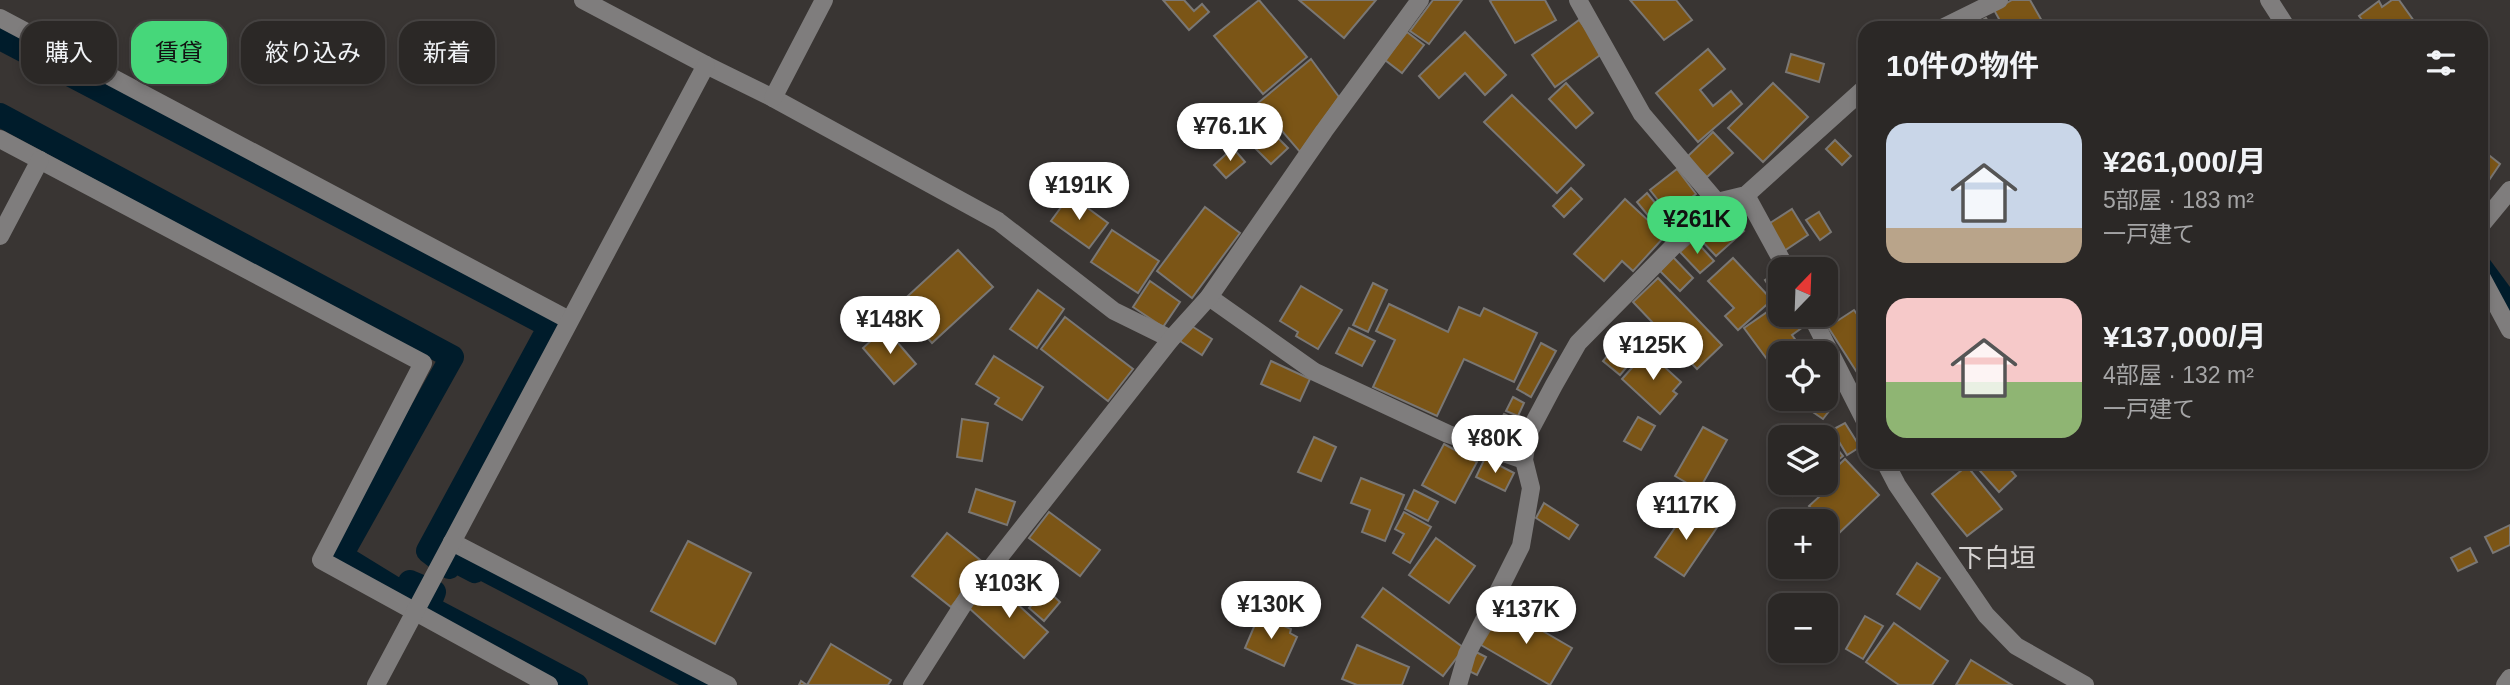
<!DOCTYPE html>
<html lang="ja">
<meta charset="utf-8">
<style>
body{margin:0;font-family:Arial,"Noto Sans JP",sans-serif;background:#373432;color:#f1f3f6;height:100vh;display:flex;flex-direction:column;font-size:26px;white-space:nowrap}
*{box-sizing:border-box;margin:0}
p{font-size:23px;color:#a6a6a7}
.icon{flex:none;width:38px;height:38px;fill:none;stroke:currentColor;stroke-width:2;stroke-linecap:round;stroke-linejoin:round}
.map{position:relative;flex:1;overflow:hidden}
.sheet{position:absolute;left:1858px;top:21px;width:630px;height:448px;display:flex;flex-direction:column;background:#2b2826;border-radius:21px;box-shadow:0 4px 10px #0003,0 0 0 2px #474443}
.sheet>*{flex:none}
.banner{position:absolute;left:21px;top:21px;width:665px;height:63px;display:flex;gap:14px}
.needle{width:46px;rotate:23deg}
.buttons{position:absolute;left:1768px;top:257px;display:grid;gap:14px}
.buttons a{display:grid;place-items:center;width:70px;height:70px;border-radius:14px;background:#2b2826;box-shadow:0 4px 10px #0003,0 0 0 2px #474443;font-size:35px}
.price{position:absolute;translate:-50% -60px;padding:0 16px;border-radius:24px;background:#fff;color:#222;font-size:23px;line-height:46px;filter:drop-shadow(0 2px 4px #0008)}
.price::after{content:'';position:absolute;left:50%;top:42px;width:21px;height:16px;margin-left:-10px;background:inherit;clip-path:polygon(0 0,100% 0,50% 100%)}
.price.current{background:#46d77a;color:#111}
ul{padding:0;list-style:none}
li{display:flex;align-items:center;gap:21px;height:175px;padding:0 28px}
li span{display:grid;place-items:center;flex:none;width:196px;height:140px;border-radius:21px;color:#555}
li>.icon{margin-inline-start:auto}
span .icon{width:84px;height:84px;fill:#fffc;stroke-width:1}
li b{font-size:30px}
h2{display:flex;justify-content:space-between;align-items:center;height:84px;padding:0 28px;font-size:30px}
.chip{padding:0 24px;border-radius:21px;background:#2b2826;box-shadow:0 4px 10px #0003,0 0 0 2px #474443;font-size:24px;line-height:63px}
.chip.current{background:#46d77a;color:#111}
.map>svg:first-child{display:block}
.water{fill:#001c2b}
.lines{fill:none;stroke-linecap:round;stroke-linejoin:round}
.canal{stroke:#001c2b;stroke-width:24}
.building{fill:#7b5516;stroke:#7a7774;stroke-width:2}
.minor{stroke:#7f7d7d;stroke-width:18}
.labels{text-anchor:middle;dominant-baseline:central;stroke-width:6;stroke-linejoin:round;paint-order:stroke}
.quarter-label{font-size:26px;fill:#d5d2d1;stroke:#393533}
</style>
<div class="map">
<svg width="2510" height="685" viewBox="0 0 2510 685">
<rect width="100%" height="100%" fill="#393533"/>
<path class="water" d="M2482 249 2510 287V313L2482 266Z"/>
<g class="lines">
<g class="canal">
<path d="M0 38 550 326 428 551 449 567 454 560 475 571 480 567 705 685"/>
<path d="M0 115 452 357 343 552 348 560 405 595 410 582 434 592 428 607 576 685"/>
</g>
</g>
<g class="building">
<path d="M1163 0H1184L1194 11 1202 4 1209 12 1189 30Z"/>
<path d="M1259 0 1307 57 1263 94 1214 36Z"/>
<path d="M1299 0H1376L1344 38Z"/>
<path d="M1433 0H1462L1429 44 1410 31Z"/>
<path d="M1492 0H1545L1556 20 1515 43 1490 1Z"/>
<path d="M1630 0H1676L1692 20 1664 40Z"/>
<path d="M2012 0H2030L2046 28H2004L1994 10Z"/>
<path d="M2392 0H2399L2419 28H2362L2366 25 2359 16 2379 1 2382 7Z"/>
<path d="M1986 18 1992 28H1969V27Z"/>
<path d="M1579 20 1603 53 1555 87 1532 55Z"/>
<path d="M1407 32 1424 45 1402 73 1385 60Z"/>
<path d="M1465 32 1506 75 1485 95 1465 73 1439 98 1419 76Z"/>
<path d="M1708 49 1725 69 1700 90 1713 106 1731 91 1742 104 1698 142 1656 93Z"/>
<path d="M1791 54 1824 64 1819 82 1786 72Z"/>
<path d="M1311 59 1339 97 1300 152 1258 103Z"/>
<path d="M1566 83 1593 113 1576 128 1549 99Z"/>
<path d="M1773 83 1808 117 1763 162 1728 128Z"/>
<path d="M1512 95 1584 165 1557 193 1484 122Z"/>
<path d="M1264 124 1288 148 1271 164 1248 141Z"/>
<path d="M1713 132 1733 153 1707 177 1687 157Z"/>
<path d="M1835 140 1851 156 1842 165 1826 149Z"/>
<path d="M1233 148 1245 162 1226 178 1214 165Z"/>
<path d="M2490 156 2500 164 2485 186 2482 184V158L2486 161Z"/>
<path d="M1677 169 1696 194 1669 214 1650 190Z"/>
<path d="M1571 188 1582 199 1564 217 1553 206Z"/>
<path d="M1647 193 1661 210 1651 219 1637 202Z"/>
<path d="M1070 195 1108 223 1089 248 1051 221Z"/>
<path d="M1625 199 1665 236 1633 271 1622 261 1604 281 1574 254Z"/>
<path d="M1205 207 1240 233 1192 298 1157 271Z"/>
<path d="M1792 209 1808 235 1784 251 1767 225Z"/>
<path d="M1726 212 1744 231 1716 256 1698 237Z"/>
<path d="M1819 212 1831 232 1820 240 1806 220Z"/>
<path d="M1112 230 1159 261 1138 293 1091 262Z"/>
<path d="M1694 239 1714 261 1700 273 1680 252Z"/>
<path d="M958 250 993 287 932 343 898 305Z"/>
<path d="M1673 257 1693 278 1680 291 1660 271Z"/>
<path d="M1733 258 1772 300 1738 330 1725 316 1734 308 1708 281Z"/>
<path d="M1776 273 1780 279V291L1774 294 1765 280Z"/>
<path d="M1658 278 1722 345 1697 369 1633 302Z"/>
<path d="M1150 281 1180 302 1163 327 1133 307Z"/>
<path d="M1373 283 1387 290 1368 332 1353 325Z"/>
<path d="M1301 286 1342 310 1318 349 1296 336 1298 332 1280 321Z"/>
<path d="M1038 290 1064 309 1037 348 1010 329Z"/>
<path d="M1780 303V315H1805L1810 322 1792 335 1803 350 1798 354H1780V366L1775 370 1744 328Z"/>
<path d="M1389 304 1448 332 1459 307 1480 316 1484 308 1537 333 1514 382 1464 359 1437 416 1373 387 1395 340 1376 331Z"/>
<path d="M1854 310 1866 327V370L1858 374 1828 327Z"/>
<path d="M1065 317 1133 369 1108 401 1041 349Z"/>
<path d="M1190 325 1212 339 1202 355 1180 341Z"/>
<path d="M885 328 916 364 894 384 863 348Z"/>
<path d="M1349 328 1375 341 1362 366 1336 353Z"/>
<path d="M1624 335 1642 349 1620 375 1603 361Z"/>
<path d="M1541 343 1556 351 1531 397 1517 389Z"/>
<path d="M1647 351 1681 382 1673 391 1677 394 1660 414 1622 379Z"/>
<path d="M994 356 1043 387 1022 420 995 404 999 398 976 384Z"/>
<path d="M1271 361 1310 379 1300 401 1261 384Z"/>
<path d="M1513 397 1524 403 1518 416 1506 411Z"/>
<path d="M1809 399H1824L1833 406 1823 419 1804 406Z"/>
<path d="M1504 414 1516 420 1510 434 1497 427Z"/>
<path d="M1638 417 1655 426 1641 450 1624 441Z"/>
<path d="M962 419 988 423 982 461 957 457Z"/>
<path d="M1845 423 1860 447 1847 455 1832 430Z"/>
<path d="M1703 427 1727 440 1699 490 1675 476Z"/>
<path d="M1820 428 1843 456 1825 470V438H1808Z"/>
<path d="M1314 437 1336 447 1321 481 1298 472Z"/>
<path d="M1444 444 1477 462 1455 503 1422 485Z"/>
<path d="M1485 458 1514 473 1505 491 1476 477Z"/>
<path d="M1845 459 1879 495 1837 535 1809 506 1820 496 1813 489 1820 483H1825V478Z"/>
<path d="M1972 462H2004L2016 476 1999 492Z"/>
<path d="M1967 466 2002 509 1967 536 1932 494Z"/>
<path d="M1361 478 1404 495 1385 541 1362 532 1370 510 1351 503Z"/>
<path d="M1781 483H1809L1793 496Z"/>
<path d="M976 489 1015 502 1007 525 969 512Z"/>
<path d="M1414 490 1438 502 1428 521 1405 509Z"/>
<path d="M1544 503 1578 525 1569 539 1536 518Z"/>
<path d="M1689 507 1718 526 1684 576 1655 557Z"/>
<path d="M1049 512 1100 550 1080 576 1029 538Z"/>
<path d="M1404 512 1431 527 1410 563 1393 553 1404 534 1395 529Z"/>
<path d="M2510 525V545L2493 553 2485 537Z"/>
<path d="M947 533 985 564 951 607 912 576Z"/>
<path d="M1436 538 1475 566 1449 603 1409 575Z"/>
<path d="M688 541 751 573 715 644 651 611Z"/>
<path d="M2470 548 2477 562 2458 571 2451 558Z"/>
<path d="M1917 563 1940 578 1920 609 1897 594Z"/>
<path d="M1013 575 1032 592 1025 600 1005 583Z"/>
<path d="M993 582 1048 632 1024 658 969 608Z"/>
<path d="M1383 588 1464 648 1443 676 1362 617Z"/>
<path d="M1046 589 1060 602 1044 621 1029 608Z"/>
<path d="M1503 608 1572 648 1550 685 1481 645Z"/>
<path d="M1259 615 1291 629 1290 633 1297 637 1284 666 1245 648Z"/>
<path d="M1865 616 1883 626 1863 659 1846 649Z"/>
<path d="M1894 623 1948 661 1932 685H1899L1866 662Z"/>
<path d="M831 644 891 680 888 685H799L801 681 807 685Z"/>
<path d="M1357 645 1409 667 1402 685H1357L1342 679Z"/>
<path d="M1476 652 1486 657 1477 675 1467 670Z"/>
<path d="M1971 660 2012 685H1956Z"/>
</g>
<g class="lines">
<g class="minor">
<path d="M583 0 706 65 773 98 998 221 1114 311 1171 339"/>
<path d="M1578 0 1642 114 1717 202"/>
<path d="M2269 0 2287 28"/>
<path d="M0 18 569 320"/>
<path d="M1942 28 1999 0"/>
<path d="M773 98 824 0"/>
<path d="M0 139 423 363 321 560 549 685"/>
<path d="M1746 195 1787 270"/>
<path d="M2482 224 2510 190"/>
<path d="M0 236 40 160"/>
<path d="M2482 278 2510 330"/>
<path d="M1209 297 1315 372 1448 434 1524 460"/>
<path d="M1811 315 1866 423"/>
<path d="M1885 462 1897 485 1986 615 2016 646 2085 685"/>
<path d="M452 542 728 685"/>
<path d="M376 685 706 65"/>
<path d="M912 685 968 597 1171 339 1209 297 1324 131 1420 0"/>
<path d="M1458 685 1467 654 1521 546 1531 488 1524 460 1528 434 1554 385 1578 343 1717 202 1746 195 1866 87"/>
<path d="M2505 685 2510 678"/>
</g>
</g>
<g class="labels">
<g class="quarter-label">
<text x="1997" y="558">下白垣</text>
</g>
</g>
</svg>
<div class="buttons">
<a><svg class="needle" viewBox="-14 -14 28 28"><path d="M0-13l5 13h-10z" fill="#e53935"/><path d="M0 13l5-13h-10z" fill="#a6a6a7"/></svg></a>
<a><svg class="icon" aria-label="locate" viewBox="0 0 24 24"><circle cx="12" cy="12" r="6"/><path d="M12 2v4M12 18v4M2 12h4M18 12h4"/></svg></a>
<a><svg class="icon" aria-label="layers" viewBox="0 0 24 24"><path d="M12 4l9 5-9 5-9-5zM3 14l9 5 9-5"/></svg></a>
<a>+</a>
<a>−</a>
</div>
<b class="price" style="left:1230px;top:163px">¥76.1K</b>
<b class="price" style="left:1079px;top:222px">¥191K</b>
<b class="price current" style="left:1697px;top:256px">¥261K</b>
<b class="price" style="left:890px;top:356px">¥148K</b>
<b class="price" style="left:1653px;top:382px">¥125K</b>
<b class="price" style="left:1495px;top:475px">¥80K</b>
<b class="price" style="left:1686px;top:542px">¥117K</b>
<b class="price" style="left:1009px;top:620px">¥103K</b>
<b class="price" style="left:1271px;top:641px">¥130K</b>
<b class="price" style="left:1526px;top:646px">¥137K</b>
<div class="banner">
<a class="chip">購入</a>
<a class="chip current">賃貸</a>
<a class="chip">絞り込み</a>
<a class="chip">新着</a>
</div>
<section class="sheet">
<h2>10件の物件<svg class="icon" aria-label="filters" viewBox="0 0 24 24"><path d="M4 7h16M4 17h16"/><circle cx="9" cy="7" r="2"/><circle cx="15" cy="17" r="2"/></svg></h2>
<ul>
<li><span style="background:linear-gradient(#c9d6e8 75%,#b9a48a 0)"><svg class="icon" aria-label="home" viewBox="0 0 24 24"><path d="M3 11l9-7 9 7M6 9v11h12V9"/></svg></span><div><b>¥261,000/月</b><p>5部屋 · 183 m²</p><p>一戸建て</p></div></li>
<li><span style="background:linear-gradient(#f6c9c9 60%,#8fb573 0)"><svg class="icon" aria-label="home" viewBox="0 0 24 24"><path d="M3 11l9-7 9 7M6 9v11h12V9"/></svg></span><div><b>¥137,000/月</b><p>4部屋 · 132 m²</p><p>一戸建て</p></div></li>
</ul>
</section>
</div>
